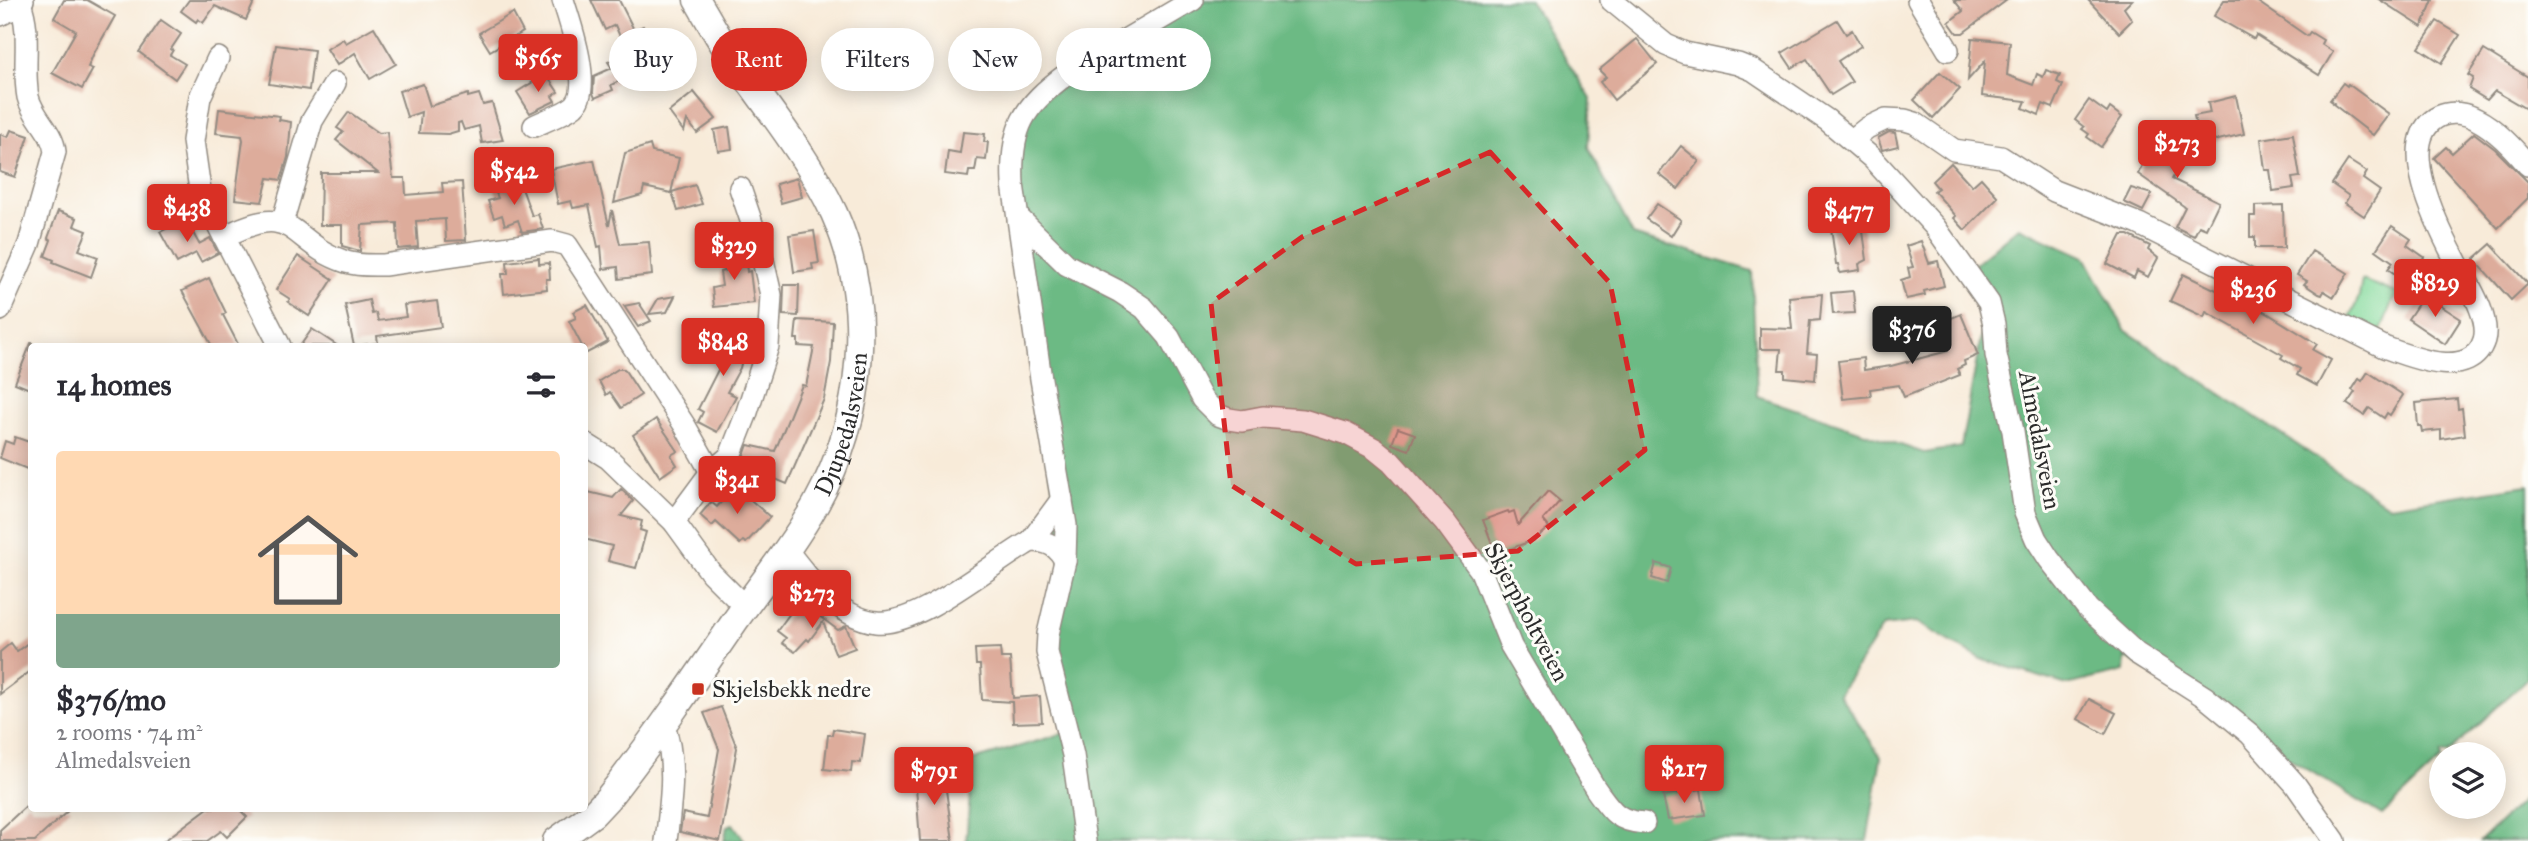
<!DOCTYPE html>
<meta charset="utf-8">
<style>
body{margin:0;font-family:"IM FELL Great Primer",serif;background:#f7f7f7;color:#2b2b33;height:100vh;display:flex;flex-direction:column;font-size:26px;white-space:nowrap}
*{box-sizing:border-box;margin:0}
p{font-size:23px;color:#7c7c81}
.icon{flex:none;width:38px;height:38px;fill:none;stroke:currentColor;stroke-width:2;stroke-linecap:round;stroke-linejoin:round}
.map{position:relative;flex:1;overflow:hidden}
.panel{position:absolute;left:28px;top:343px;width:560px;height:469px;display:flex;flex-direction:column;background:#fff;border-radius:7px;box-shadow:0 4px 18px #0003}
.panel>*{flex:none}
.top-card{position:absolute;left:609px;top:28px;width:665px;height:63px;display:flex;gap:14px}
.buttons{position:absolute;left:2429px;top:742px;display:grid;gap:14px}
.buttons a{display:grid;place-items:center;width:77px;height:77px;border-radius:50%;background:#fff;box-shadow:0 4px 18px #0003;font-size:35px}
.price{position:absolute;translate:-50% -60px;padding:0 16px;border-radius:7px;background:#d93025;color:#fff;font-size:23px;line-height:46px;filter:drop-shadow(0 2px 4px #0008)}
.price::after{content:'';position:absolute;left:50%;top:42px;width:21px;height:16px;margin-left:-10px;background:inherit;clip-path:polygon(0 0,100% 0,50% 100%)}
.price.active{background:#222;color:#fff}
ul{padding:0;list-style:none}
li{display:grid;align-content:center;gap:14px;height:371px;padding:0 28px}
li+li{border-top:2px solid #e1e1e2}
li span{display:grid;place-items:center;height:217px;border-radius:7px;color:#555}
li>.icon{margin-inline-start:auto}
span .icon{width:126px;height:126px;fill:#fffc;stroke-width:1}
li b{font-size:30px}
h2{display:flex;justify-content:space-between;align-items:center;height:84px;padding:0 28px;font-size:30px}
.chip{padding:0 24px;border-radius:32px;background:#fff;box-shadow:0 4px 18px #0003;font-size:24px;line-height:63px}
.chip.active{background:#d93025;color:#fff}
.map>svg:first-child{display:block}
.green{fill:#85da9d;stroke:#588264;stroke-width:2}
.forest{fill:#6cba84;stroke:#4c7258;stroke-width:2}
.building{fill:#ddac9b}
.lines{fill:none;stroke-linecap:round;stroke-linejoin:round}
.minor-casing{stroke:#928b82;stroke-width:24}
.tertiary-casing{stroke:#928b82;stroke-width:29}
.minor{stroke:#fff;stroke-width:21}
.tertiary{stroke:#fff;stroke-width:26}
.marked{fill:#d62828;fill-opacity:0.2;stroke:#d62828;stroke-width:5;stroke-dasharray:14 9;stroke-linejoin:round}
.poi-dot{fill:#c8321e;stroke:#fdfcf7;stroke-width:2.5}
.labels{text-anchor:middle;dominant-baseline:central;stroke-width:6;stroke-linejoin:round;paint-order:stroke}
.street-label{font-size:24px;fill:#2b2b2b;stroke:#fdfcf7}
.poi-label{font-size:24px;fill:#2b2b2b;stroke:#fdfcf7;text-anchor:start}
</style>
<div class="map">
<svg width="2528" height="841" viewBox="0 0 2528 841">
<rect width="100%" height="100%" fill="#fdfcf7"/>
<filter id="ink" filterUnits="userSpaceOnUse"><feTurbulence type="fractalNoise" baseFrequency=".0143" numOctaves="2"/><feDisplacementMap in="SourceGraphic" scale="14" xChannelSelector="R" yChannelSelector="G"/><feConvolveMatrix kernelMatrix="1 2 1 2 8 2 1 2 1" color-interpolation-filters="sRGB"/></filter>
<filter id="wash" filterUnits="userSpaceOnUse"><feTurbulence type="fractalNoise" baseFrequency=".00686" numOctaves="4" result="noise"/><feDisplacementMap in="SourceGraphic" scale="28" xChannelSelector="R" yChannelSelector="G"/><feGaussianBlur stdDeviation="1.57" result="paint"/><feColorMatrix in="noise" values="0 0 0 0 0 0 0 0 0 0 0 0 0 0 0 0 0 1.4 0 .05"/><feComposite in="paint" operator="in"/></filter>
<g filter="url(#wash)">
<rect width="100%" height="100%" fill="#f8ebd9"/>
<path class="green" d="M2362 280 2399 294 2392 302 2378 338 2347 324 2359 297Z"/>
<g class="forest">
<path d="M1191 0H1529L1591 99 1588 147 1633 235 1752 271 1757 396 1924 453 1961 447 1988 298 1968 270 2019 227 2085 257 2125 330 2389 506 2528 485V678L2447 754H2441V760L2382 815 2125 657 2124 671 2067 685 1981 659 1916 622 1883 626 1839 694 1881 757 1867 841H966L973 760 1068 732 1049 664 1063 558 1014 204 1024 112Z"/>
<path d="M2528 795V841H2480Z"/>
<path d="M733 824 745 841H724L727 826Z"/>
</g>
<g id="blocks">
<g class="building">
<path d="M64 0H87L115 16 93 55 88 67 93 69 82 89 52 73 76 31 54 18Z"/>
<path d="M189 0H255L246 20 215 6 203 23 198 19 196 22 181 11Z"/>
<path d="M591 0H619L634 30 643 26 656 53 632 64 615 25 605 30Z"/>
<path d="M1954 0H2007L1963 33H1957L1949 22 1963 11Z"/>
<path d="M2088 0H2132L2124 8 2132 20 2119 33Z"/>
<path d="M2224 0H2255L2307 36 2310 32 2323 40 2321 44 2333 52 2319 75 2256 35 2254 39 2214 16Z"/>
<path d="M2380 0H2433L2422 27Z"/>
<path d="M513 13 523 32 490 51 479 33Z"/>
<path d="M161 20 181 34 171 49 173 50 170 55 185 64 175 79 139 52Z"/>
<path d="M1837 20 1846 34 1852 30 1861 46 1838 61 1852 82 1831 95 1807 59 1792 68 1782 53Z"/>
<path d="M2437 21 2460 35 2442 63 2419 48Z"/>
<path d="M374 27 396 64 370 79 355 53 337 65 327 49 343 39 346 43Z"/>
<path d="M1972 38 2010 42 2007 75 2033 85 2037 74 2043 77 2046 70 2060 75 2057 82 2063 85 2053 108 2043 104 2039 115 2023 108 2026 101 1982 96 1985 61 1968 80Z"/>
<path d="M1637 39 1657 64 1614 100 1600 82 1606 77 1599 70Z"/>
<path d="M276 45 314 50 309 90 269 84Z"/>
<path d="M2484 50 2528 77V110L2495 91 2487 100 2469 89 2473 78 2468 75Z"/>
<path d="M624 54 633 74 611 85 613 90 595 98 593 93 594 76 612 68 608 62Z"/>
<path d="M1940 72 1960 89 1933 118 1914 100Z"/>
<path d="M546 74 558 92 552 96 555 101 530 113 517 92Z"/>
<path d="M2343 83 2347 86 2348 84 2389 114 2373 135 2333 104 2334 103 2330 100Z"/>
<path d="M423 84 430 106 468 94V97L479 94 483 105 492 103 503 140 482 143 479 126 464 130 461 122 458 123V131L448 134 419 133 421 112 407 117 399 91Z"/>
<path d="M694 92 716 119 697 133 687 120 684 132 669 112Z"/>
<path d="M2236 96 2244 134 2201 144 2194 116 2210 113 2208 103Z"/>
<path d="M2089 100 2107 113 2110 108 2122 117 2101 147 2087 137 2089 134 2082 129 2084 127 2075 120Z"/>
<path d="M219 109 280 116 279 120 291 122 288 157 281 180 268 178 262 202 235 199 243 140 242 136 216 133Z"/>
<path d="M349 112 379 133 387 132 393 178H405L406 195 443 192 442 183 462 182 466 240 446 241 445 219 416 221 418 247 398 249 397 223 362 225 360 251 342 246V225H320L321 173H378L336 140 343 132 337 128Z"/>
<path d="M729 127 732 149 718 151 714 130Z"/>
<path d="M2159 127 2193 143 2172 179 2219 202 2206 229 2199 226 2194 236 2175 227 2185 207 2138 174Z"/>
<path d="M11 130 29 136 15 177 0 172V134L8 137Z"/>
<path d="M963 132 985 134 984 142H988L986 160 977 159 975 171H969L968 177 945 174 948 151 960 153Z"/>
<path d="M1889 132 1895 133 1898 146 1882 150 1878 138Z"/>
<path d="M2474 133 2495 149 2528 182V198L2498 228 2434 158 2446 147 2452 153Z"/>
<path d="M2293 134 2300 177 2292 178 2294 188 2273 191 2270 170H2265L2261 139Z"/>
<path d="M650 145 652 152 679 158 671 193 644 187 642 195 614 203 625 153Z"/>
<path d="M1681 146 1699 161 1678 189 1659 174Z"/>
<path d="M594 160 609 226 612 210 620 244 649 242 652 275 619 279 618 267 603 269 601 246 598 247 589 205 573 208 571 201 558 204 551 169Z"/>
<path d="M2348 160 2367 172 2363 179 2380 191 2364 216 2345 203 2349 196 2332 184Z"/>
<path d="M1951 163 1972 186 1981 178 1998 197 1965 230 1954 218 1956 216 1934 191 1938 188 1932 181Z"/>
<path d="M797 178 802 197 781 203 776 184Z"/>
<path d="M519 180 532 216 538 214 543 229 522 232 518 220 505 225 502 215 494 218 488 201 498 198 494 188Z"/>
<path d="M695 185 702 204 678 211 672 192Z"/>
<path d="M2131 188 2152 194 2143 211 2124 202Z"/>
<path d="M1657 204 1681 220 1671 236 1646 219Z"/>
<path d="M2283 205 2284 248H2255V237H2250V216H2255V206Z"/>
<path d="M58 211 77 218 74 226 87 231 79 250 98 257 91 277 53 262 54 260 45 256 51 240 48 238Z"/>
<path d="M182 220 189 233 192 231 199 244 210 238 218 253 201 262 196 253 177 263 160 232Z"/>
<path d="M1862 224 1867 260 1859 264 1860 270 1840 273 1838 264H1836L1831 228Z"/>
<path d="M2392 226 2411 239 2407 245 2424 257 2407 282 2388 269 2393 262 2376 250Z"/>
<path d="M814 231 819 263 812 264 813 269 794 272 789 235Z"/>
<path d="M2122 235H2128L2150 246 2148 250 2158 258 2148 277 2137 271 2134 278 2107 264Z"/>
<path d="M1921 241 1929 263 1938 261 1944 286 1924 291 1925 295 1906 299 1901 280 1910 277 1908 268 1913 267 1906 246Z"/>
<path d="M2491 244 2528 284 2511 300 2474 259Z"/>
<path d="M741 250V252H745L747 272 750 271 754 303 714 307 712 288 722 286 720 272 724 271 722 255 724 252Z"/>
<path d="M2312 251 2348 273 2334 297 2324 291 2322 295 2319 294 2304 284 2307 281 2297 275Z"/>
<path d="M298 256 333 279 309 316 288 302 290 299 276 290Z"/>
<path d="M539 258V264L549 263 550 279H546L547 289 504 294 502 274H508L507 262Z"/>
<path d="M2183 274 2233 298 2236 294 2317 344 2313 350 2331 360 2317 386 2297 375 2300 369 2281 358 2283 355 2206 312 2204 317 2170 301Z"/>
<path d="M209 278 226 313 223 315 239 346H212L182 291Z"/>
<path d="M784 285H799L798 316 783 315Z"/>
<path d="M1853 291 1855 313 1833 314 1831 293Z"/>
<path d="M1822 294 1820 320 1810 321 1807 353 1817 354 1815 380 1785 377V370H1779L1781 349H1760V328L1792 329 1789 297Z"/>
<path d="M2424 295 2461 319 2445 344 2408 319Z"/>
<path d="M675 296 667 312 649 314 658 299Z"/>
<path d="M369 300 372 314 376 313 378 321 406 317 404 305 437 301 441 327 377 336 378 343 354 346 345 305Z"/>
<path d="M639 303 651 321 638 327 624 306Z"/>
<path d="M587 305 608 342 585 354 584 346H582L569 321 576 318 573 312Z"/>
<path d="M1961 314 1978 355 1964 361 1965 365 1957 369 1960 375 1904 397 1899 385 1870 389 1871 396 1843 399 1838 361 1863 358 1864 370 1891 366 1948 351 1939 323Z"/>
<path d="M797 320 833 322 831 362 824 399 787 484 754 470 742 461 748 445 775 451 802 385 806 386 814 347 798 346V339H795Z"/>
<path d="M722 325 745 330 742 342 746 343 740 368 727 392 736 396 717 432 698 422 703 412 698 409 722 362 714 360Z"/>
<path d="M312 329 338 346H300Z"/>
<path d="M31 343H32V390L15 383Z"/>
<path d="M618 369H624L641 395 621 408 610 392 606 395 599 381Z"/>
<path d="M2368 372 2403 395 2390 415 2387 413 2384 418 2369 408 2364 415 2347 404 2355 392 2352 390 2359 379 2362 381Z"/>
<path d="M2457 399 2458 409 2462 408 2465 435 2441 439V430L2422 432 2421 426H2418L2416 403Z"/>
<path d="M656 419 678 451 671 455 677 465 660 477 633 435Z"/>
<path d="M1398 428 1415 434 1409 450 1392 444Z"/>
<path d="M15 437 32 443V471L0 458 5 441 13 444Z"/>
<path d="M735 486 770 517 746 543 743 541 740 544 716 522 712 526 700 515 711 502 717 507Z"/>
<path d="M621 489 633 501 621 516 642 521 640 530 646 532 636 568 608 561 612 546 584 539V491L613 498Z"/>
<path d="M1548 491 1560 501 1543 520 1549 527 1534 540 1496 554 1483 520 1508 511 1509 513 1514 511 1518 525Z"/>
<path d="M1656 563 1671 568 1667 583 1652 578Z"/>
<path d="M799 601 838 630 846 626 855 648 836 655 823 622 809 641 807 639 795 652 782 643 786 638 777 631Z"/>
<path d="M32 640V670L0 694V652L11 643 17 651Z"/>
<path d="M1000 648 1001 658H1010L1013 698 1040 696 1042 722 1013 723 1012 702 982 700 980 665H976L975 649Z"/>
<path d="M2089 699 2116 713 2105 734 2078 719Z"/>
<path d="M721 707 737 748 720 841 680 832 683 813 707 818 719 749 704 713Z"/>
<path d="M833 729 865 734 861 763 852 762 851 772 824 769 828 735H832Z"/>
<path d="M943 768 953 841H920L916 787 923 786 921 770Z"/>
<path d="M1701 789 1705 815 1668 820 1663 796Z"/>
<path d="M29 803 32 808H71L35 841H0V830Z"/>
<path d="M208 808H238L247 817 227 837 221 831 207 841H164Z"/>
</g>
</g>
</g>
<g filter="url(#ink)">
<use href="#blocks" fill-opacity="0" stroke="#928b82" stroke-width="2"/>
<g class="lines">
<g class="minor-casing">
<g id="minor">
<path d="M1611 0 1666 45 1685 53 1738 64 1753 70 1827 120 1872 158 1935 227 1989 303 1994 324 1996 355 2013 431 2025 513 2036 539 2049 559 2088 609 2136 653 2205 697 2250 734 2295 784 2335 841"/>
<path d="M1918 0 1948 50"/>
<path d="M0 15 14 8 23 0"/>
<path d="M218 58 200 97 193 141 200 190 280 346"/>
<path d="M534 126C544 121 566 113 574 106 593 88 570 22 563 0"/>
<path d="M1852 140 1867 128 1886 119 1905 120 1915 123 1954 150 2001 157 2054 191 2139 224 2384 347C2411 357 2471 382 2484 340 2491 317 2466 281 2456 261 2439 229 2392 138 2440 116 2451 111 2466 113 2476 119 2496 129 2513 148 2528 165"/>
<path d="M1018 217 1067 265 1120 292 1144 308 1169 337 1202 399 1218 415 1229 419 1242 421 1263 417 1303 420 1345 433 1375 449 1391 462 1445 522 1481 571 1511 646 1595 788C1611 810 1616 821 1644 823"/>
<path d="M282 223 312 121 335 83"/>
<path d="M224 237C297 198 288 243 346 262 359 266 371 265 384 265L552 241 567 245 685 426 711 472"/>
<path d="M0 310 29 244 55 152C53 131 33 118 28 97 22 66 32 34 20 3"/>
<path d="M584 443 608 458 674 522 711 573 745 607"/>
<path d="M674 522 711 472 730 456 746 415 768 346 771 295 760 247 740 188"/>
<path d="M1031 541 1062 499"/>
<path d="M786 549C808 578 837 617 876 622 919 627 993 562 1031 541 1048 541 1058 546 1065 561"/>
<path d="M663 722C677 761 671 801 666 841"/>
<path d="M1085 841 1073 755 1047 652 1048 634 1065 561 1066 525 1041 379 1013 184C1010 128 1023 106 1067 74L1193 0"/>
</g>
</g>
<g class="tertiary-casing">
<g id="tertiary">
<path id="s1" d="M556 841 593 814 608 798C653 741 694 681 735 621 762 583 793 545 816 504 864 417 875 305 834 213 806 153 764 104 727 50 716 34 707 17 697 0"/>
</g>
</g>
<use href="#minor" class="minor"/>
<use href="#tertiary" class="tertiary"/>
</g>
</g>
<path class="marked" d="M1490 152 1610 283 1645 450 1518 551 1356 564 1231 485 1211 303 1302 237Z"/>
<rect class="poi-dot" x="691" y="682" width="14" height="14" rx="3.5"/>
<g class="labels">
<g class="street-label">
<text stroke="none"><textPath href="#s1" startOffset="513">Djupedalsveien</textPath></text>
<text transform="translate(2040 440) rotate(79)">Almedalsveien</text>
<text transform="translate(1527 612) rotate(62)">Skjerpholtveien</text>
</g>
<g class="poi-label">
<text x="712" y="689">Skjelsbekk nedre</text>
</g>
</g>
</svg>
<div class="buttons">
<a><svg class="icon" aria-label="layers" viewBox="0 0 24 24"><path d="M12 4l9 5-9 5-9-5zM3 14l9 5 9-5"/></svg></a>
</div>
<b class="price" style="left:538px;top:94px">$565</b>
<b class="price" style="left:2177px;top:180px">$273</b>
<b class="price" style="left:514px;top:207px">$542</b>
<b class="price" style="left:187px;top:244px">$438</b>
<b class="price" style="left:1849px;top:247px">$477</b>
<b class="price" style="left:734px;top:282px">$329</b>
<b class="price" style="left:2435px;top:319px">$829</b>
<b class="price" style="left:2253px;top:326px">$236</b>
<b class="price active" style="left:1912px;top:366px">$376</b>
<b class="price" style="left:723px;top:378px">$848</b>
<b class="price" style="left:737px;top:516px">$341</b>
<b class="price" style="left:812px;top:630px">$273</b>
<b class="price" style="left:1684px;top:805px">$217</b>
<b class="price" style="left:934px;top:807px">$791</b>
<div class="top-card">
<a class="chip">Buy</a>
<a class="chip active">Rent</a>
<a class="chip">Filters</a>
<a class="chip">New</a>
<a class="chip">Apartment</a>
</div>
<section class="panel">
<h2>14 homes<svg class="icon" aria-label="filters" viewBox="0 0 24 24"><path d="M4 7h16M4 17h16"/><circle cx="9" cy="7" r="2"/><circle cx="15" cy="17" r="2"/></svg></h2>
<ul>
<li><span style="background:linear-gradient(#ffd9b3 75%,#7fa58c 0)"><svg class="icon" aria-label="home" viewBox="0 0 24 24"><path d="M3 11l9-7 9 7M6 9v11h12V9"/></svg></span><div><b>$376/mo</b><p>2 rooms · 74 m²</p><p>Almedalsveien</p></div></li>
</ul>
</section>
</div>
